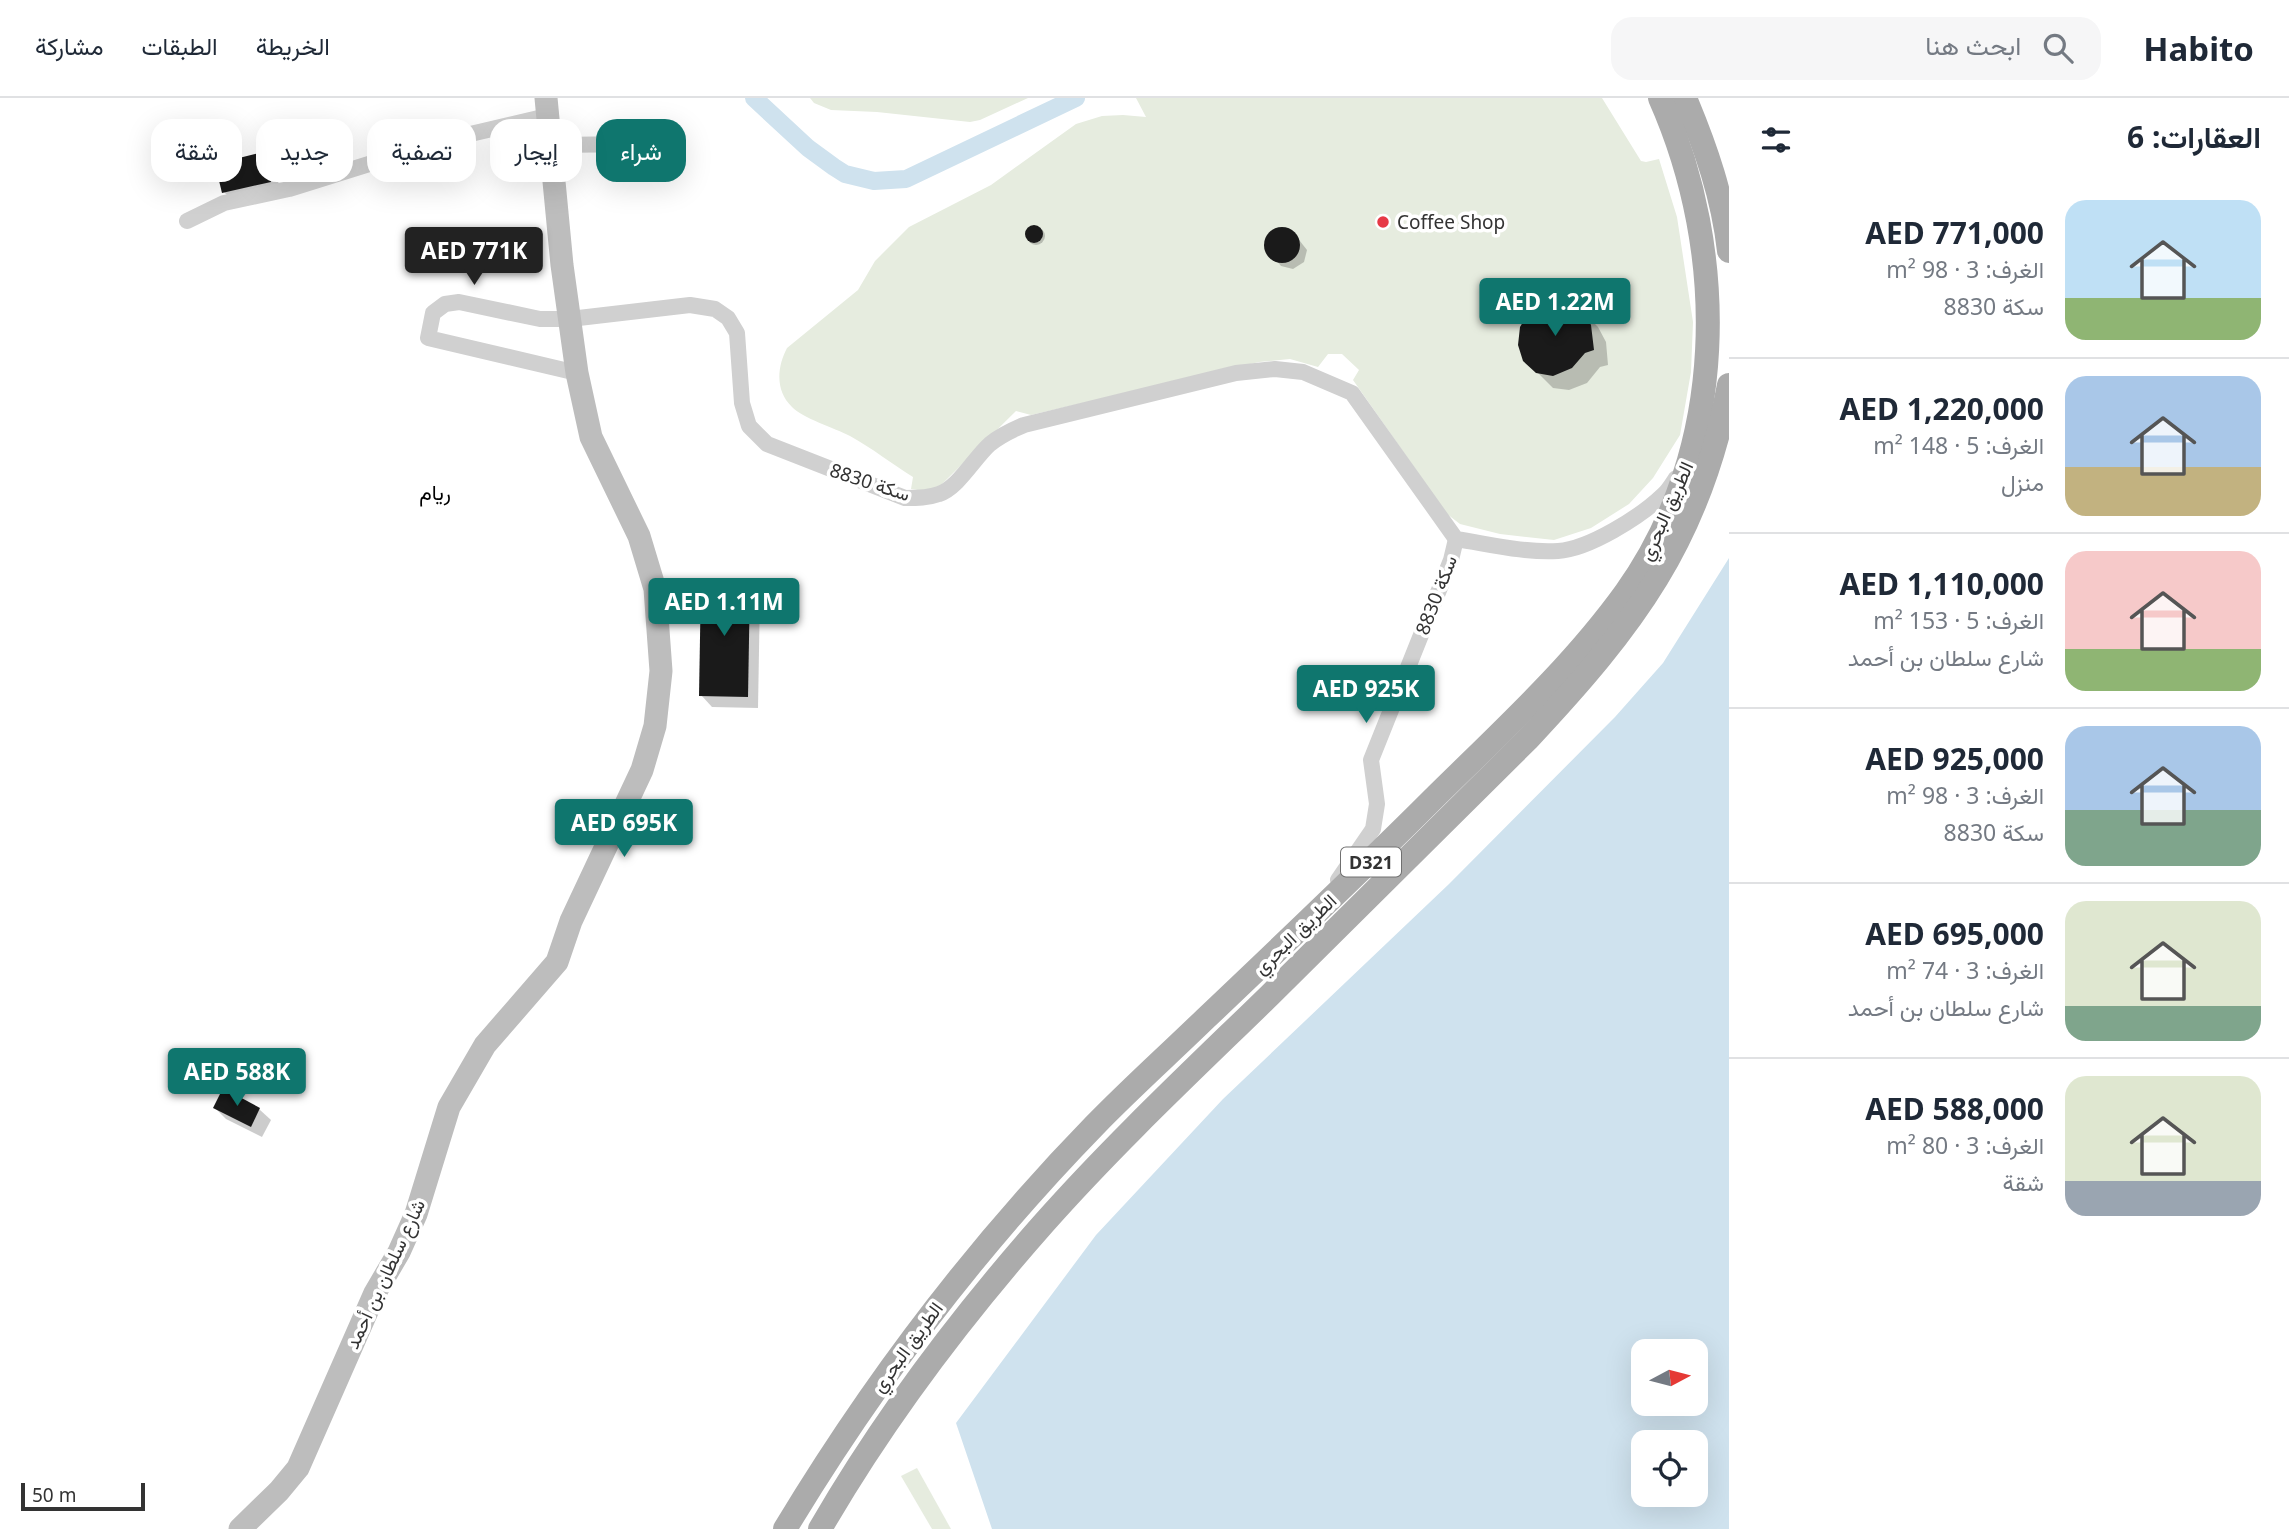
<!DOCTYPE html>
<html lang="ar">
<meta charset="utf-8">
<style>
body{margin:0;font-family:"Noto Sans",Vazirmatn,sans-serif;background:#f6f6f7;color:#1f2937;direction:rtl;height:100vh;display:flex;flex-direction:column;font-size:26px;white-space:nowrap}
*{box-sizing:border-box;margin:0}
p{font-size:23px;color:#747a83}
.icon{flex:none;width:38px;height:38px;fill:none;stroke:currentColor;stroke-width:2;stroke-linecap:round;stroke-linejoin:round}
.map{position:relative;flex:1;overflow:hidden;direction:ltr}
.details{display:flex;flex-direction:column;background:#fff;width:560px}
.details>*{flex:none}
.banner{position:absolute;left:21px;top:21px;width:665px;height:63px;direction:rtl;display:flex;gap:14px}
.needle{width:46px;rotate:83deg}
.buttons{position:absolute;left:1631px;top:1241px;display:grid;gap:14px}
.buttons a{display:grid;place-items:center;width:77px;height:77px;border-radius:14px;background:#fff;box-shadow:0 7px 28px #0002;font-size:35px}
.scale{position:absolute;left:21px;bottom:18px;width:124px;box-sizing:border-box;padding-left:7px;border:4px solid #333;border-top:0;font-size:19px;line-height:24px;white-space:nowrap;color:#333;-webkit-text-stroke:5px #fff;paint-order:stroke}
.price{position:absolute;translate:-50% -60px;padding:0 16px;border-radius:7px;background:#0f766e;color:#fff;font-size:23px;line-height:46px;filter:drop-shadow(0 2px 4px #0008)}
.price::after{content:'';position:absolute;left:50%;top:42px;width:21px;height:16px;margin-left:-10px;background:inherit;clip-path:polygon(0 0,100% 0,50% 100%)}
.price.current{background:#222;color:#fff}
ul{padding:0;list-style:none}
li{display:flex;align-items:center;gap:21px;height:175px;padding:0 28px}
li+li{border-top:2px solid #e0e1e3}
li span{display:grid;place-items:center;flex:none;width:196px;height:140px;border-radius:21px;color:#555}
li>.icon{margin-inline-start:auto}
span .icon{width:84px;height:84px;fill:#fffc;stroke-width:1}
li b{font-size:30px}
h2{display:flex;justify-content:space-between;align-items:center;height:84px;padding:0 28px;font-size:30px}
.pill{padding:0 24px;border-radius:21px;background:#fff;box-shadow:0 7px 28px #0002;font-size:24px;line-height:63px}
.pill.current{background:#0f766e;color:#fff}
header{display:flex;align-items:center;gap:42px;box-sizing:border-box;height:98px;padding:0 35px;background:#fff;border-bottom:2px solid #e0e1e3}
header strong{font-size:33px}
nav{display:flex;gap:38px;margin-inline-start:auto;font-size:24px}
.search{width:490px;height:63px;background:#f6f6f7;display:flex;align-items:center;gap:18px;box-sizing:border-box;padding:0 24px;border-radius:21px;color:#747a83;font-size:26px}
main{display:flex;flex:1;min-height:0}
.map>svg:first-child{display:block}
.green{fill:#e6ecdf}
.water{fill:#cfe2ee;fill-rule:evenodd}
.shadow{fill:#0003}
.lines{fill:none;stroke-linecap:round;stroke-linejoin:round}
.canal{stroke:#cfe2ee;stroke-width:18}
.building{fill:#1a1a1a}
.street{stroke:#d0d0d0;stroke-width:16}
.secondary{stroke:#bdbdbd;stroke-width:23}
.primary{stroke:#ababab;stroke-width:24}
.poi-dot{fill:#e63946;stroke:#fff;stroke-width:2.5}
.labels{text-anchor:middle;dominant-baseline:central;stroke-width:7;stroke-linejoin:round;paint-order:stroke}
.shield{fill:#fff;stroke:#707070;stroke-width:2}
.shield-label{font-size:18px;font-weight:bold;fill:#333}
.poi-label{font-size:19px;fill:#333;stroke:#fff;text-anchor:start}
.street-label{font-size:19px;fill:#333;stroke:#fff}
.neighbourhood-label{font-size:21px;fill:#000;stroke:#fff}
</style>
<header>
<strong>Habito</strong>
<div class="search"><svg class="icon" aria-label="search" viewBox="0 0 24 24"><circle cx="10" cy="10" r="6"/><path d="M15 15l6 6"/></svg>ابحث هنا</div>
<nav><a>الخريطة</a><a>الطبقات</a><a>مشاركة</a></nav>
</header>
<main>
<section class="details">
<h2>العقارات: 6<svg class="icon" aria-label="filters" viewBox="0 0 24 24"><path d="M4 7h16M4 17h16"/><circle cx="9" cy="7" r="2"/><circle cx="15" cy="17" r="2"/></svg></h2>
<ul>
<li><span style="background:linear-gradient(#bfe0f5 70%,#8fb573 0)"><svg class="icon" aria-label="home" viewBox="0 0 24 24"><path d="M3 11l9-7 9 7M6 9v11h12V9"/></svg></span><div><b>AED 771,000</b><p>الغرف: 3 · 98 m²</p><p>سكة 8830</p></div></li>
<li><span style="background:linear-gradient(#a9c7e8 65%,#c2b280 0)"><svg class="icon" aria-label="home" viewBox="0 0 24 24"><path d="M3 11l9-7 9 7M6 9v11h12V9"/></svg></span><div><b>AED 1,220,000</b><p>الغرف: 5 · 148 m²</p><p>منزل</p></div></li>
<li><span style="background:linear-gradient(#f6c9c9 70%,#8fb573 0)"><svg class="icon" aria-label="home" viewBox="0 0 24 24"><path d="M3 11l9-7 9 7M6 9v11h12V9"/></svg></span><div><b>AED 1,110,000</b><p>الغرف: 5 · 153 m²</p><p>شارع سلطان بن أحمد</p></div></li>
<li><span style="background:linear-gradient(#a9c7e8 60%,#7fa58c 0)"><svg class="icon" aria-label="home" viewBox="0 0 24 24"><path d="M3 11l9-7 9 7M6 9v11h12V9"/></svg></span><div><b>AED 925,000</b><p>الغرف: 3 · 98 m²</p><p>سكة 8830</p></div></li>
<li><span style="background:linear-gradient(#dfe7d0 75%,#7fa58c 0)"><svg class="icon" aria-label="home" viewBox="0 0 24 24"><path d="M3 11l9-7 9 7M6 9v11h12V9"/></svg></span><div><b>AED 695,000</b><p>الغرف: 3 · 74 m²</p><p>شارع سلطان بن أحمد</p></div></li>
<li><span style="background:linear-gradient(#dfe7d0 75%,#9aa5b1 0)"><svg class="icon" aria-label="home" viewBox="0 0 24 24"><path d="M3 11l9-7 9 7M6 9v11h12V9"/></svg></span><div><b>AED 588,000</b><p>الغرف: 3 · 80 m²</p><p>شقة</p></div></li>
</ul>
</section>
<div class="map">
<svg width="1729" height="1431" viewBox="0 0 1729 1431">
<rect width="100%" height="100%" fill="#fff"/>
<g class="green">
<path d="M810 0H1028L980 22 970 24 877 14 831 12 814 5Z"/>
<path d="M1136 0H1602L1641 63 1646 64 1659 61 1677 119 1693 224 1691 274 1680 337 1653 380 1629 406 1591 430 1554 442 1500 436 1460 426 1447 416 1353 282 1359 272 1342 256H1328L1318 269 1290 261 1259 264 1031 317 1016 313 939 389 925 393 911 391 913 379C892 366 872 350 850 338 835 330 802 320 792 309 775 293 777 269 787 250L858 192 875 163 909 129 991 87 1076 26 1102 18 1123 17 1146 19Z"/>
<path d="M917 1370 951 1431H932L901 1378Z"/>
</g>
<path class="water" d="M1729 460V1431H992L956 1325 1096 1137 1223 1001 1449 786 1615 619 1663 565ZM1643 1253H1696V1306H1643ZM1643 1344H1696V1396H1643Z"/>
<g class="shadow">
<path d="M263 56 274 67 281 95 235 105 224 94Z"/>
<circle cx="1036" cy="138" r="9"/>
<path d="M1280 131 1292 133 1307 152 1304 164 1293 171 1281 168 1266 150 1269 137Z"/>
<path d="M1582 213 1598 229 1606 244 1608 267 1600 269 1587 285 1569 292 1553 290 1525 262Z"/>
<path d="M749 485 760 496 758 610 712 609 701 597Z"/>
<path d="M215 1010 259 1011 271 1022 262 1039 226 1021Z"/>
</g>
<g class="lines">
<path class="canal" d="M754 0 808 50 834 69 845 76 874 83 906 81 1076 0"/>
</g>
<g class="building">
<path d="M263 54 271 84 222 95 215 66Z"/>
<circle cx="1034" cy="136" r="9"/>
<circle cx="1282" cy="147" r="18"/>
<path d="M1571 202 1583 212 1591 227 1594 252 1585 255 1572 270 1553 278 1536 275 1523 263 1518 247 1520 229 1529 214 1543 207 1553 206 1566 209Z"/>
<path d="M701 482 750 483 748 599 699 598Z"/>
<path d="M223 990 260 1010 251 1029 213 1010Z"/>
</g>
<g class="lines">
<g class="street">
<path d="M550 47 644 46"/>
<path d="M187 123 224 105 289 91 449 41 547 18"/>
<path d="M577 275 428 240 433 215 445 206 459 204 540 221H570L690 207 715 211 728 220 737 235 742 305 749 328 767 346 905 400C917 400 928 400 939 396 958 390 975 359 990 346 1001 337 1012 332 1024 327L1236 275 1275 271 1303 274 1352 295 1456 441C1489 446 1524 455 1558 453 1589 451 1640 419 1663 397 1668 393 1672 386 1676 380"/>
<path d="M1338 782 1373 731 1377 706 1371 662 1451 462 1456 441"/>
</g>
<path class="secondary" d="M240 1431 279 1393 298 1370 375 1195 399 1154 416 1116 449 1009 485 947 557 864 571 823 642 672 655 628 661 573 655 491 639 438 591 339 577 275 562 167 546 0"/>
<g class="primary">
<path d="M1685 0C1706 50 1723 99 1729 153"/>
<path d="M785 1431C873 1285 976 1149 1095 1027 1131 990 1169 956 1205 921 1283 847 1361 773 1437 697 1503 632 1572 569 1626 494 1728 351 1729 155 1660 0"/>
<path d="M820 1431C883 1322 960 1220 1044 1125 1115 1045 1193 972 1270 897 1356 812 1442 727 1528 641 1633 529 1700 442 1729 287"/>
</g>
</g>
<circle class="poi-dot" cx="1383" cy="124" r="7"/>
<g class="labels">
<rect class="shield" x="1341" y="749.5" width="60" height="29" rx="5"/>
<g class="shield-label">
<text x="1371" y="764">D321</text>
</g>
<g class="poi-label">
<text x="1397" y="124">Coffee Shop</text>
</g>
<g class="street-label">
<text transform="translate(870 384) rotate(18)">سكة 8830</text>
<text transform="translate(1666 413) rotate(-66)">الطريق البحري</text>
<text transform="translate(1436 497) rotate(-69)">سكة 8830</text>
<text transform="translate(1295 836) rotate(-44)">الطريق البحري</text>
<text transform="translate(385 1176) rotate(-65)">شارع سلطان بن أحمد</text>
<text transform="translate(907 1249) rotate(-54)">الطريق البحري</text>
</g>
<g class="neighbourhood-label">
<text x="435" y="394">ريام</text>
</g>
</g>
</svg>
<div class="buttons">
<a><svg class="needle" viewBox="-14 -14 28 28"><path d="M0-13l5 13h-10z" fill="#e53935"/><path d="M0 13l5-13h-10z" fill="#747a83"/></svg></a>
<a><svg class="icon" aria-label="locate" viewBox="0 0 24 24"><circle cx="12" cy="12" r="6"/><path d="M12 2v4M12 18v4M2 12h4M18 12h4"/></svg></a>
</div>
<div class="scale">50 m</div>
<b class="price current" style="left:474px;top:189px">AED 771K</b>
<b class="price" style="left:1555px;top:240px">AED 1.22M</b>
<b class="price" style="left:724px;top:540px">AED 1.11M</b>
<b class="price" style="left:1366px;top:627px">AED 925K</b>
<b class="price" style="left:624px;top:761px">AED 695K</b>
<b class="price" style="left:237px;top:1010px">AED 588K</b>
<div class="banner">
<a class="pill current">شراء</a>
<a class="pill">إيجار</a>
<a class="pill">تصفية</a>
<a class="pill">جديد</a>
<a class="pill">شقة</a>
</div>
</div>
</main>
